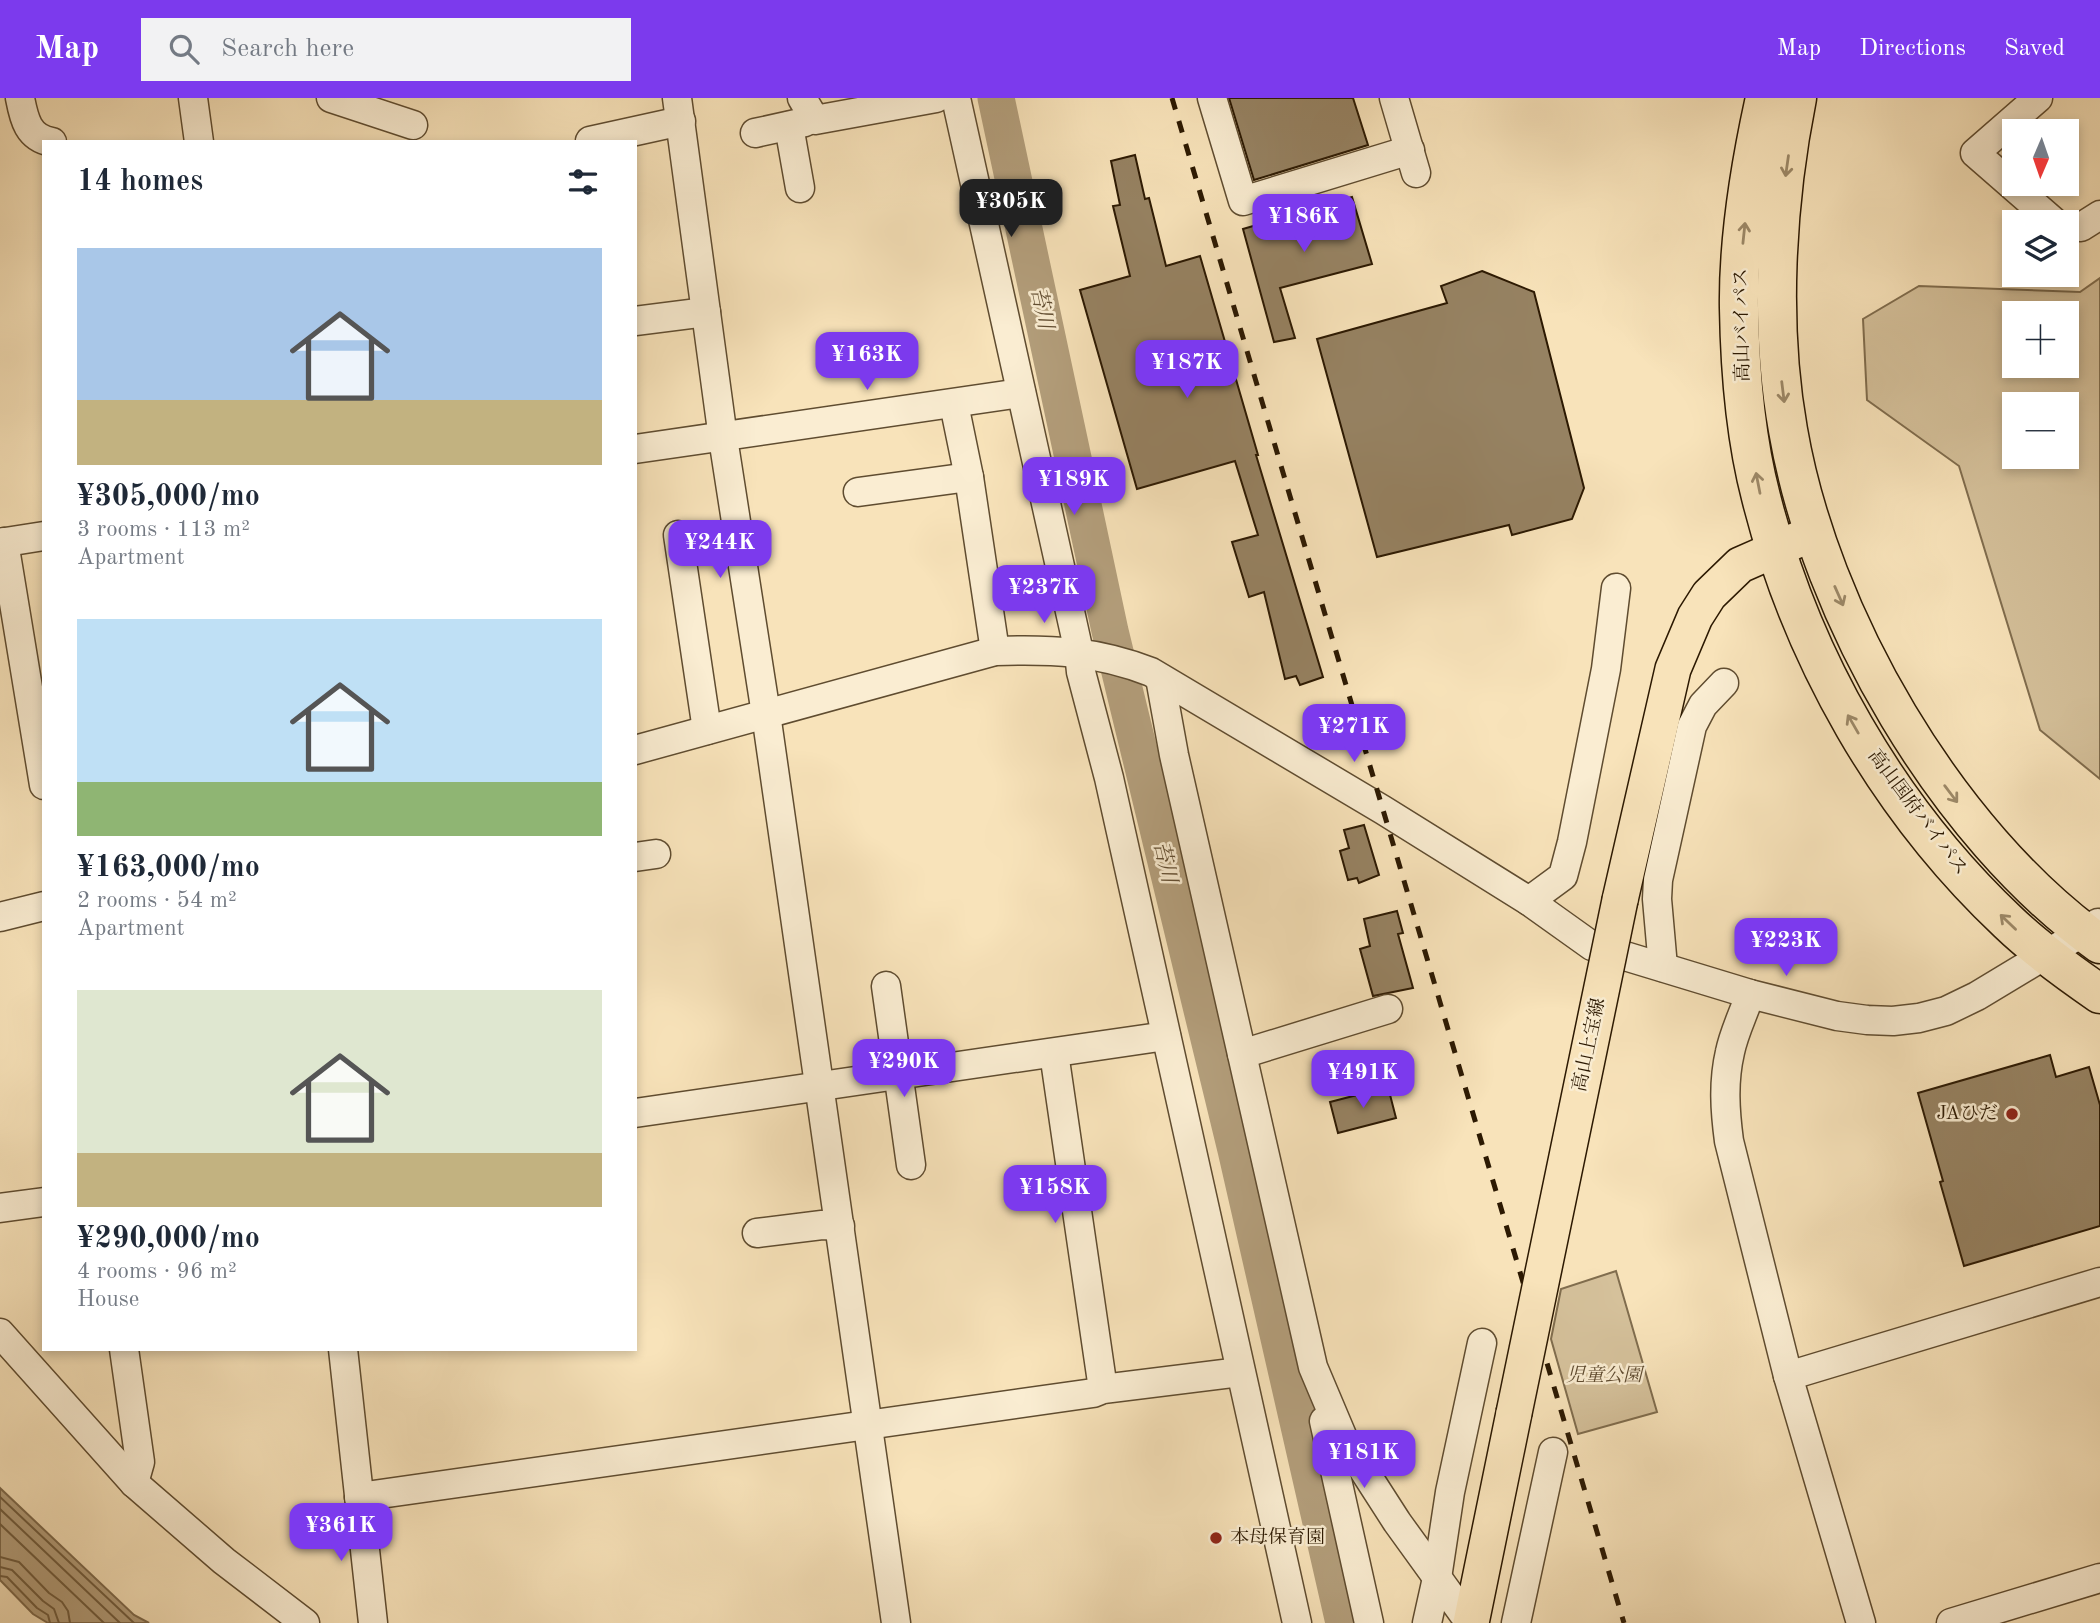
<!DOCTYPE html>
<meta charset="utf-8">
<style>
body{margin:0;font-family:"Old Standard TT","Noto Serif JP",serif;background:#f2f2f3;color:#1f2937;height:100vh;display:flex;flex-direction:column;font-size:26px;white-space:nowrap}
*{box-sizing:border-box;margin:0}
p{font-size:23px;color:#747a83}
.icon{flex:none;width:38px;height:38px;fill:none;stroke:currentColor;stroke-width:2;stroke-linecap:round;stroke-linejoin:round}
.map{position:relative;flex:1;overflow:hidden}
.sheet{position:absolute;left:42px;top:42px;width:595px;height:1211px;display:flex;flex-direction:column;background:#fff;border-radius:0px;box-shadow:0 4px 10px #0003}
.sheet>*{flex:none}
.needle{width:46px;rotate:182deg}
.fabs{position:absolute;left:2002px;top:21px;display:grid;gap:14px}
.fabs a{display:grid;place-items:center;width:77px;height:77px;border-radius:0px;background:#fff;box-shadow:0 4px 10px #0003;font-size:35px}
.price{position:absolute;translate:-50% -60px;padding:0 16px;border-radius:14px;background:#7c3aed;color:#fff;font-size:23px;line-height:46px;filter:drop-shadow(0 2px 4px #0008)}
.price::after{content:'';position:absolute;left:50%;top:42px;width:21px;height:16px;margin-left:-10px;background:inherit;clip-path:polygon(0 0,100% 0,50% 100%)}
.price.current{background:#222;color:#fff}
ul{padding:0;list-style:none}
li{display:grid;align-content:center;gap:14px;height:371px;padding:0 35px}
li span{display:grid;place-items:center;height:217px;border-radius:0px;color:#555}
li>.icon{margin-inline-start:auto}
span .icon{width:126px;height:126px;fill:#fffc;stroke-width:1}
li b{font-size:30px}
h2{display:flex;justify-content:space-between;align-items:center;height:84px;padding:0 35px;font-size:30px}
header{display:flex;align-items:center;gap:42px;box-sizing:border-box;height:98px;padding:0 35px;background:#7c3aed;color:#fff}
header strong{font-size:33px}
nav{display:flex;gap:38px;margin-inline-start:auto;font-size:24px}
.search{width:490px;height:63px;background:#f2f2f3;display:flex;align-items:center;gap:18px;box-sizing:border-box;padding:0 24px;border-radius:0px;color:#747a83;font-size:26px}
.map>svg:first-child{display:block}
.green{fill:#d5c19b;stroke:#806d4e;stroke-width:2;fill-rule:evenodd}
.water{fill:#b39e7b;stroke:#7d694b;stroke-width:2}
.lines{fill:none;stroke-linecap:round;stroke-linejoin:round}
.shore{stroke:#705c3e;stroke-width:2}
.river{stroke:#b39e7b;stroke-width:37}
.building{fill:#968262;stroke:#2c1902;stroke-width:2}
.minor-casing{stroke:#5f4c30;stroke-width:31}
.major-casing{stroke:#2c1902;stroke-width:38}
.highway-casing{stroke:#2c1902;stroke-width:41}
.minor{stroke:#faedd2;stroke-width:28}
.major{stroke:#f8e3ba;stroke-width:35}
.highway{stroke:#f8e3ba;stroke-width:38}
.rail{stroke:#2c1902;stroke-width:5;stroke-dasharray:12 12;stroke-linecap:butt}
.major-bridge-casing{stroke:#2c1902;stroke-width:38;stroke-linecap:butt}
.major-bridge{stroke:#f8e3ba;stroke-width:35}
.oneway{stroke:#9c8867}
.poi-dot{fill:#8f2418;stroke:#faedd2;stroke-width:2.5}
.labels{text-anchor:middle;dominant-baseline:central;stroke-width:5;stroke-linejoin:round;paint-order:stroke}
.street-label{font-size:19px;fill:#2c1902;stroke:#faedd2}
.poi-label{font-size:19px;fill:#2c1902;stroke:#faedd2;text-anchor:end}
.park-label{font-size:19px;font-style:italic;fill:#5f4b30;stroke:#faedd2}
.water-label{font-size:21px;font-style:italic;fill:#624e32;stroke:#faedd2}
</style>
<header>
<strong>Map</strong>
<div class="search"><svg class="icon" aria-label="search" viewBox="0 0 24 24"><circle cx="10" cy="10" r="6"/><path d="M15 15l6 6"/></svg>Search here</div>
<nav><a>Map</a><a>Directions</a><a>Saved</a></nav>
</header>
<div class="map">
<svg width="2100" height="1525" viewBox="0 0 2100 1525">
<rect width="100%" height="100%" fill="#f8e3ba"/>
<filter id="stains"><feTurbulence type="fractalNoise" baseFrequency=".00286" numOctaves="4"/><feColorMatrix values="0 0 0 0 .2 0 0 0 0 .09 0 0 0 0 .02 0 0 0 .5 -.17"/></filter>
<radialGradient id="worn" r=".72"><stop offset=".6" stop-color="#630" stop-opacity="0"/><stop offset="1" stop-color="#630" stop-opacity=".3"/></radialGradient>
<g class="green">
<path d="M2100 180V681L2040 632 1959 368 1867 302 1863 221 1919 188 2080 194ZM2014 215H2067V268H2014ZM2014 306H2067V359H2014Z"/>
<path d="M1616 1173 1657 1314 1578 1336 1551 1241 1561 1191Z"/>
</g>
<path class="water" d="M0 1390 134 1517 149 1525H48L33 1516 0 1482Z"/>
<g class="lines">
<g class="shore">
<path d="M0 1399 134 1525"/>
<path d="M0 1411 120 1525"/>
<path d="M0 1426 104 1525"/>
<path d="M0 1459 19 1464 49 1495 62 1504 68 1513 70 1525"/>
<path d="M0 1469 12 1472 43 1503 54 1511 59 1525"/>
<path d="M0 1478 7 1479 37 1510 48 1517 50 1525"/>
</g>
<path class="river" d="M996 0 1110 533 1236 1052 1344 1525"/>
</g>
<g class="building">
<path d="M1229 0H1353L1368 47 1254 82Z"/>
<path d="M1135 57 1145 101 1149 100 1166 168 1200 158 1258 357H1256L1323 579 1300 587 1296 578 1285 581 1264 494 1249 499 1232 444 1258 437 1235 363 1137 391 1080 192 1130 178 1113 108 1120 107 1111 63Z"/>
<path d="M1352 99 1372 166 1280 190 1295 240 1274 244 1243 131Z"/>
<path d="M1482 173 1534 194 1584 390 1572 421 1512 437 1509 427 1377 459 1317 241 1447 205 1441 188Z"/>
<path d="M1364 727 1379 777 1359 785 1357 780 1348 782 1340 753 1349 750 1344 732Z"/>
<path d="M1397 813 1403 835 1398 836 1413 890 1373 898 1360 851 1370 848 1364 821Z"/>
<path d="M2050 957 2056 979 2089 969 2100 1007V1128L1964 1168 1940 1084 1943 1083 1918 995Z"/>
<path d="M1388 989 1396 1020 1338 1035 1330 1004Z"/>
</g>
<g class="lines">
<g class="minor-casing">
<g id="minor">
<path d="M20 0C24 21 28 40 52 44"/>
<path d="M193 0 199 44"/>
<path d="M331 0 413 27"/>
<path d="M677 0 723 340 766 616 896 1525"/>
<path d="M802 0 815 22 936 0"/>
<path d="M956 0 1079 554 1081 574 1109 680 1297 1525"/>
<path d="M1212 0 1243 103 1410 52"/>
<path d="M1394 0 1416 75"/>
<path d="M2038 0 1975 55 2054 124"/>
<path d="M789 28 800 90"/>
<path d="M755 35 805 24"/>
<path d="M590 43 681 23"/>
<path d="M2067 128 2081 129 2100 117"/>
<path d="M635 223 706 214"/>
<path d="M954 306 969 379 995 553"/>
<path d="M635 351 1021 295"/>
<path d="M858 394 969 379"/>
<path d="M678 437 707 632"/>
<path d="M4 444 44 687"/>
<path d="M0 445 44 438"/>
<path d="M1160 580 1174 657 1313 1269 1343 1340 1397 1424 1470 1525"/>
<path d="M635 652 995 553C1053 551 1097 553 1151 574L1383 712 1529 803 1592 848 1750 896 1837 918 1867 922 1893 923 1919 920 1946 913 1977 898 2098 825"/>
<path d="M635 759 656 756"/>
<path d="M1529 803 1563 778 1572 744 1606 571 1616 490"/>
<path d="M0 819 44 808"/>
<path d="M1663 869 1657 801 1658 782 1692 628 1703 607 1724 585"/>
<path d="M886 888 911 1067"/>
<path d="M1750 896C1744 915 1734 934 1730 954 1723 984 1725 1013 1729 1043L1788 1278 1861 1525"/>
<path d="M1054 955 1103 1291"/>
<path d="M1242 956 1388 911"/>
<path d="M635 1015 1166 938"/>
<path d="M0 1110 44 1104"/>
<path d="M757 1135 822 1127 840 1128"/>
<path d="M0 1235 134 1385 224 1463 305 1525"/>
<path d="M124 1251 140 1364 134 1385"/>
<path d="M343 1251 373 1525"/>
<path d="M1788 1278 2100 1184"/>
<path d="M1324 1323 1369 1525"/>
<path d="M359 1399 1093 1295 1103 1291 1240 1274"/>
<path d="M1427 1525 1437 1480 1450 1394 1482 1245"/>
<path d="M1516 1525 1553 1354"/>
<path d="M1951 1525 2100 1480"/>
</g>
</g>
<g class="major-casing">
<g id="major">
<path d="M1620 802 1673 571 1695 519 1709 497 1740 467 1813 435"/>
<path d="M1471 1525 1514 1315"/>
</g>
</g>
<g class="highway-casing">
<g id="highway">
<path d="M1765 0C1750 68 1738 141 1739 210 1740 273 1745 338 1761 399 1801 559 1888 711 2008 824 2036 851 2068 874 2100 896"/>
<path d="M1797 0C1776 105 1769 226 1788 332 1820 518 1946 736 2100 846"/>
</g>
</g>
<use href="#minor" class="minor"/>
<use href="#major" class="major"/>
<use href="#highway" class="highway"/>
<path class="rail" d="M1172 0 1624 1525"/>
<g class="major-bridge-casing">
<path id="major-bridge" d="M1514 1315 1620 802"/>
</g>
<use href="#major-bridge" class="major-bridge"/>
</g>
<defs><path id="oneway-shaft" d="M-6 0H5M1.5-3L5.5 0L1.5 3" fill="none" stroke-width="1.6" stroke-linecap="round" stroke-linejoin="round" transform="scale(1.75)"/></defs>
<g class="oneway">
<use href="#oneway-shaft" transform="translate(1787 68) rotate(98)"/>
<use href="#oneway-shaft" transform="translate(1744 135) rotate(-84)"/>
<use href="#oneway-shaft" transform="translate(1783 294) rotate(83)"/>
<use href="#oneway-shaft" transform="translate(1758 385) rotate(-101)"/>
<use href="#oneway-shaft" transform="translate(1839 498) rotate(66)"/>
<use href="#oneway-shaft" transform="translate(1853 626) rotate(-120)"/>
<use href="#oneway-shaft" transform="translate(1951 696) rotate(53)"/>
<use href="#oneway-shaft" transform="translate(2008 824) rotate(-136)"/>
</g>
<g class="poi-dot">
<circle cx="2012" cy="1016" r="7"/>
<circle cx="1216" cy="1440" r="7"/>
</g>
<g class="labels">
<g class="street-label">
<text transform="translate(1743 227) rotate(-91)">高山バイパス</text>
<text transform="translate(1917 715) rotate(53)">高山国府バイパス</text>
<text transform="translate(1590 947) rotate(-78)">高山上宝線</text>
</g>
<g class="poi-label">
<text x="1998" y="1016">JAひだ</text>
<text x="1230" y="1440" text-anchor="start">本母保育園</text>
</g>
<g class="park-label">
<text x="1604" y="1278">児童公園</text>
</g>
<g class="water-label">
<text transform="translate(1041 210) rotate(78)">苔川</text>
<text transform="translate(1164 764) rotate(77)">苔川</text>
</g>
</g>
<rect width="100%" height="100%" filter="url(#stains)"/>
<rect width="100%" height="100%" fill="url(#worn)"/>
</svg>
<div class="fabs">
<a><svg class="needle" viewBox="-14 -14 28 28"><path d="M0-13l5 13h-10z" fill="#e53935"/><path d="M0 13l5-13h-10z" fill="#747a83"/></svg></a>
<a><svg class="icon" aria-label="layers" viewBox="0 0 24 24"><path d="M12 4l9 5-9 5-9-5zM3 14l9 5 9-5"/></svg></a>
<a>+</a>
<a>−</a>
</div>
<b class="price current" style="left:1011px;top:141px">¥305K</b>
<b class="price" style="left:1304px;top:156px">¥186K</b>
<b class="price" style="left:867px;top:294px">¥163K</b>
<b class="price" style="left:1187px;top:302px">¥187K</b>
<b class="price" style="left:1074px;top:419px">¥189K</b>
<b class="price" style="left:720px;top:482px">¥244K</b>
<b class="price" style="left:1044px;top:527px">¥237K</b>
<b class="price" style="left:1354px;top:666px">¥271K</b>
<b class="price" style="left:1786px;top:880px">¥223K</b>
<b class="price" style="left:904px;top:1001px">¥290K</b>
<b class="price" style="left:1363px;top:1012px">¥491K</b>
<b class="price" style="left:1055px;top:1127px">¥158K</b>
<b class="price" style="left:1364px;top:1392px">¥181K</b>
<b class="price" style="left:341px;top:1465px">¥361K</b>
<section class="sheet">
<h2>14 homes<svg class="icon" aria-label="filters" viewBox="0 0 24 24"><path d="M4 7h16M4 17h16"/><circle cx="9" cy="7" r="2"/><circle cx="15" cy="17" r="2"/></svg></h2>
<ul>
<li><span style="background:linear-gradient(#a9c7e8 70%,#c2b280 0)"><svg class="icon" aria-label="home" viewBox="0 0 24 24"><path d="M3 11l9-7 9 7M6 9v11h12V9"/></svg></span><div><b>¥305,000/mo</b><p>3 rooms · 113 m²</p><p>Apartment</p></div></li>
<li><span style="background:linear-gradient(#bfe0f5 75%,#8fb573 0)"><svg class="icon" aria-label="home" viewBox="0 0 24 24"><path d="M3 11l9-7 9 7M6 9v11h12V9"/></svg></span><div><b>¥163,000/mo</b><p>2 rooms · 54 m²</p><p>Apartment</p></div></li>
<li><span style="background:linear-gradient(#dfe7d0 75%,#c2b280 0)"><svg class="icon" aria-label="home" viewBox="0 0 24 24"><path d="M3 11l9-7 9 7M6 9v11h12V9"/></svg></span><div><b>¥290,000/mo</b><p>4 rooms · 96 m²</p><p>House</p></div></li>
</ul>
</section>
</div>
